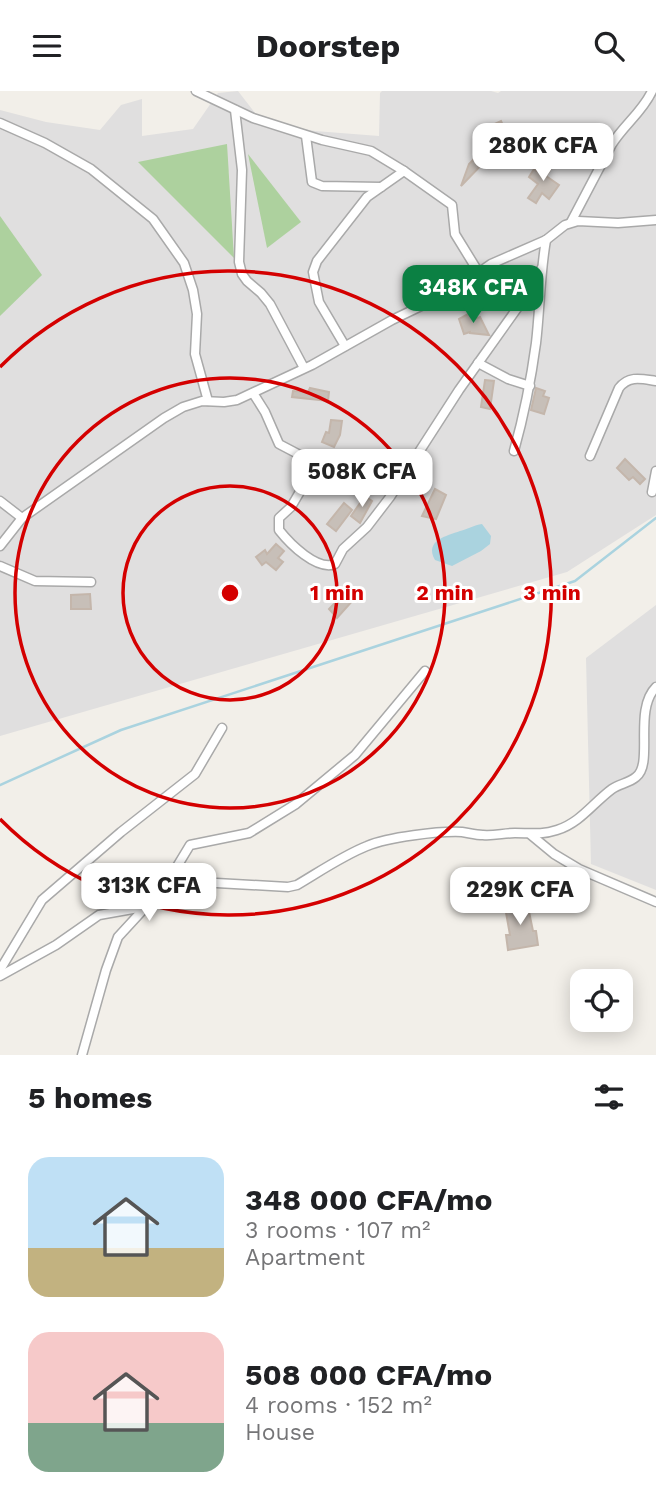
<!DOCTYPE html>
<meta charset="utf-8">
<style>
body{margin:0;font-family:"Work Sans",sans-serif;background:#f6f6f6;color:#202124;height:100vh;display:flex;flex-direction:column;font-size:26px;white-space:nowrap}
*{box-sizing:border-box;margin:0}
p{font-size:23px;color:#757577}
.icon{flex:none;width:38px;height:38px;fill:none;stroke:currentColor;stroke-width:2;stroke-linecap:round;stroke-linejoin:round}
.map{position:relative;height:964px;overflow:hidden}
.drawer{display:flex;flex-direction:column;background:#fff;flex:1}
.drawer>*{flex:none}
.tools{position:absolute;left:570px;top:878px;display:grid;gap:14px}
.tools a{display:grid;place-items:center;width:63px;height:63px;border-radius:14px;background:#fff;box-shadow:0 4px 18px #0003;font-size:35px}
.price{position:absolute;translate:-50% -60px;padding:0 16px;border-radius:14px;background:#fff;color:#222;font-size:23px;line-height:46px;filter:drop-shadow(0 2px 4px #0008)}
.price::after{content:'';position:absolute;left:50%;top:42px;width:21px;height:16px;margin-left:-10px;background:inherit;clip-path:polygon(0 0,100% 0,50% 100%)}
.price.active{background:#0b8043;color:#fff}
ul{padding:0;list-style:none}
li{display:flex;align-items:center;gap:21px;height:175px;padding:0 28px}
li span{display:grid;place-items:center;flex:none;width:196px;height:140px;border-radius:21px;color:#555}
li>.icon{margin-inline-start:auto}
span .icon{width:84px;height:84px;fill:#fffc;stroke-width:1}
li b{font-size:30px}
h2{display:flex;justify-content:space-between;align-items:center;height:84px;padding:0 28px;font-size:30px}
header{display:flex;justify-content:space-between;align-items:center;height:91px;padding:0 28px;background:#fff;font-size:32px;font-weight:700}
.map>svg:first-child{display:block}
.residential{fill:#e0dfdf}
.forest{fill:#add19e}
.water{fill:#aad3df}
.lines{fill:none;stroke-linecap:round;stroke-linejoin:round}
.stream{stroke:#aad3df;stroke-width:2.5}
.building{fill:#c7bfb8;stroke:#c4b6ab;stroke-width:2}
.street-casing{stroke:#a9a9a9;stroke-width:11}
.street{stroke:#fff;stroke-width:8}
.ring{fill:none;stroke:#d40000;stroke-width:3.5}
.centre{fill:#d40000;stroke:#fff;stroke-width:3.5}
.ring-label{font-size:21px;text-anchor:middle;font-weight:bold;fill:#d40000;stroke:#fff;stroke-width:6;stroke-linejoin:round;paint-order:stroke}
</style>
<header><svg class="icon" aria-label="menu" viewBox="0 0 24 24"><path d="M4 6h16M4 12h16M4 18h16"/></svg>Doorstep<svg class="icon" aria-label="search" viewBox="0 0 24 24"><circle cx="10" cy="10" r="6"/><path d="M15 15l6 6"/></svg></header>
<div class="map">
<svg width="656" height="964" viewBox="0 0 656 964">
<rect width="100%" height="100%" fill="#f2efe9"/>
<g class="residential">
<path d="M238 0 262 31 315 40 379 45 380 2 382 0H491L498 2 501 0H656V424L567 481 0 645V19L46 31 100 39 121 14 142 8V45L193 38 218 2Z"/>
<path d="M656 514V799L591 773 586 567Z"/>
</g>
<g class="forest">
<path d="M227 53 234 167 138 71Z"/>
<path d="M248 63 301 131 267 157Z"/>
<path d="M0 125 42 184 0 225Z"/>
</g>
<path class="water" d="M482 433 491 445 490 453 481 460 452 475 435 469C424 449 447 445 460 440 468 438 474 434 482 433Z"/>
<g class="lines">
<path class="stream" d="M0 694 121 639 575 490 656 427"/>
</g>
<g class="building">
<path d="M501 30 506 42 520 57 513 63 496 44 485 49 481 39Z"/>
<path d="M481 61 488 67 461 95 469 73Z"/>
<path d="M543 69 552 76 546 85 559 94 549 108 542 102 536 112 528 107 538 93 529 86 534 78 536 80Z"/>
<path d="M497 177 504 189 508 190 507 194 508 196 506 195 500 213 492 211 496 198 487 194 484 187 491 183 490 182Z"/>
<path d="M470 222 473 229 480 226 489 244 470 242V241L464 243 459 228Z"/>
<path d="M485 289 494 290 490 318 481 316Z"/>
<path d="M310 297 329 301 328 310 292 306 293 300 308 301Z"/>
<path d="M536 297 545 300 543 305 549 307 544 323 531 319Z"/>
<path d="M331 329 342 330 340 344 334 356 322 351 326 341 329 342Z"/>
<path d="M625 368 645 388 640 393 633 386 629 389 617 377Z"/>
<path d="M375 372 384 377 371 401 362 396Z"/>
<path d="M435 398 446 404 436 428 422 425Z"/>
<path d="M365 405 372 410 360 432 351 425Z"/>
<path d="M344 412 352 419 336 440 327 433Z"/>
<path d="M276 453 284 460 278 467 283 471 276 479 266 471 262 474 256 466 265 459 267 463Z"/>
<path d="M346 500 354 508 337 527 329 518Z"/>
<path d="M90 503 91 518H71V504Z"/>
<path d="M527 811 533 840H536L538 854 508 859 506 844H510L505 816Z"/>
</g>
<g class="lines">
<g class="street-casing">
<g id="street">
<path d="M196 0 253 27 322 49 371 60 404 80 452 114 455 143 479 182"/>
<path d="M235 19 242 79 239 171 242 183 247 190 261 202 270 213 304 277"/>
<path d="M0 32 45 52 91 78 153 128 184 172 193 199 197 223 195 263 208 310"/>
<path d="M306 45 312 91 322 95 381 96"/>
<path d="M571 131 612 53C624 34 643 20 652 0"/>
<path d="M345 255 319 211 313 181 317 170 367 106 404 80"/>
<path d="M478 272 508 288 530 295"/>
<path d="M253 302 265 321 279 353 298 363 300 366 305 392 291 416 279 427V439C290 453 317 480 335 473L343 458 367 436 390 406 459 299 523 209 541 178"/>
<path d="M514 360C524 324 531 289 536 252 540 218 540 183 546 149"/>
<path d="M590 365 619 297C629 284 642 288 656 290"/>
<path d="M652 401 656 380"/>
<path d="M0 410 22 427 164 327 183 316 202 310 224 311 237 309 312 274 392 229 444 204 461 194 491 173 546 149 565 134 578 130 618 132 656 129"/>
<path d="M0 455 22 427"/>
<path d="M0 475 35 490 91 491"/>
<path d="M531 744 554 763 579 778 656 811"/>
<path d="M161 802 190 754 249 742 296 713 355 664 425 580"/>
<path d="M0 879 42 809 121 741 195 683 222 637"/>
<path d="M0 885 56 854 99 824 144 816"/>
<path d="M82 964 106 879 118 846 153 808 177 795 199 791 288 796 297 794C319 781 344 764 367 755 388 746 439 740 462 741 469 742 476 744 483 744 494 745 504 742 515 742 530 742 542 744 557 739 580 732 593 712 612 698 619 693 629 692 636 686 654 673 633 619 656 596"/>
</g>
</g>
<use href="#street" class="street"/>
</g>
<g class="ring">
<circle cx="230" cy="502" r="107"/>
<circle cx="230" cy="502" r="215"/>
<path d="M0 276A322 322 0 1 1 0 728"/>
</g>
<circle cx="230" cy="502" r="10" class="centre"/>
<g class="ring-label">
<text x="337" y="509">1 min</text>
<text x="445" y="509">2 min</text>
<text x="552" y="509">3 min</text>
</g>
</svg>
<div class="tools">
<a><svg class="icon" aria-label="locate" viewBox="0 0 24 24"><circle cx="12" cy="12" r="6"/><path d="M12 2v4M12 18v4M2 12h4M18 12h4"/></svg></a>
</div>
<b class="price" style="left:543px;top:92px">280K CFA</b>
<b class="price active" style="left:473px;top:234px">348K CFA</b>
<b class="price" style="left:362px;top:418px">508K CFA</b>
<b class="price" style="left:149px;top:832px">313K CFA</b>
<b class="price" style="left:520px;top:836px">229K CFA</b>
</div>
<section class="drawer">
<h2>5 homes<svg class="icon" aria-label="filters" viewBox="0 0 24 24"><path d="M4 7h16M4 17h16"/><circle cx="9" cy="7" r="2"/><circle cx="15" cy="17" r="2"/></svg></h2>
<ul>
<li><span style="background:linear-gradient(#bfe0f5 65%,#c2b280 0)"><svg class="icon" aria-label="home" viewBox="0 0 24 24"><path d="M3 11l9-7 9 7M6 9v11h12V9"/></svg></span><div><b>348 000 CFA/mo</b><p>3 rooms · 107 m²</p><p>Apartment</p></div></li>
<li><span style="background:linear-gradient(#f6c9c9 65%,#7fa58c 0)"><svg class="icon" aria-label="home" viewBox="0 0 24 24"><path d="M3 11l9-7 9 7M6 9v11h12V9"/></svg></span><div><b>508 000 CFA/mo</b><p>4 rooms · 152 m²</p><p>House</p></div></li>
</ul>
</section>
